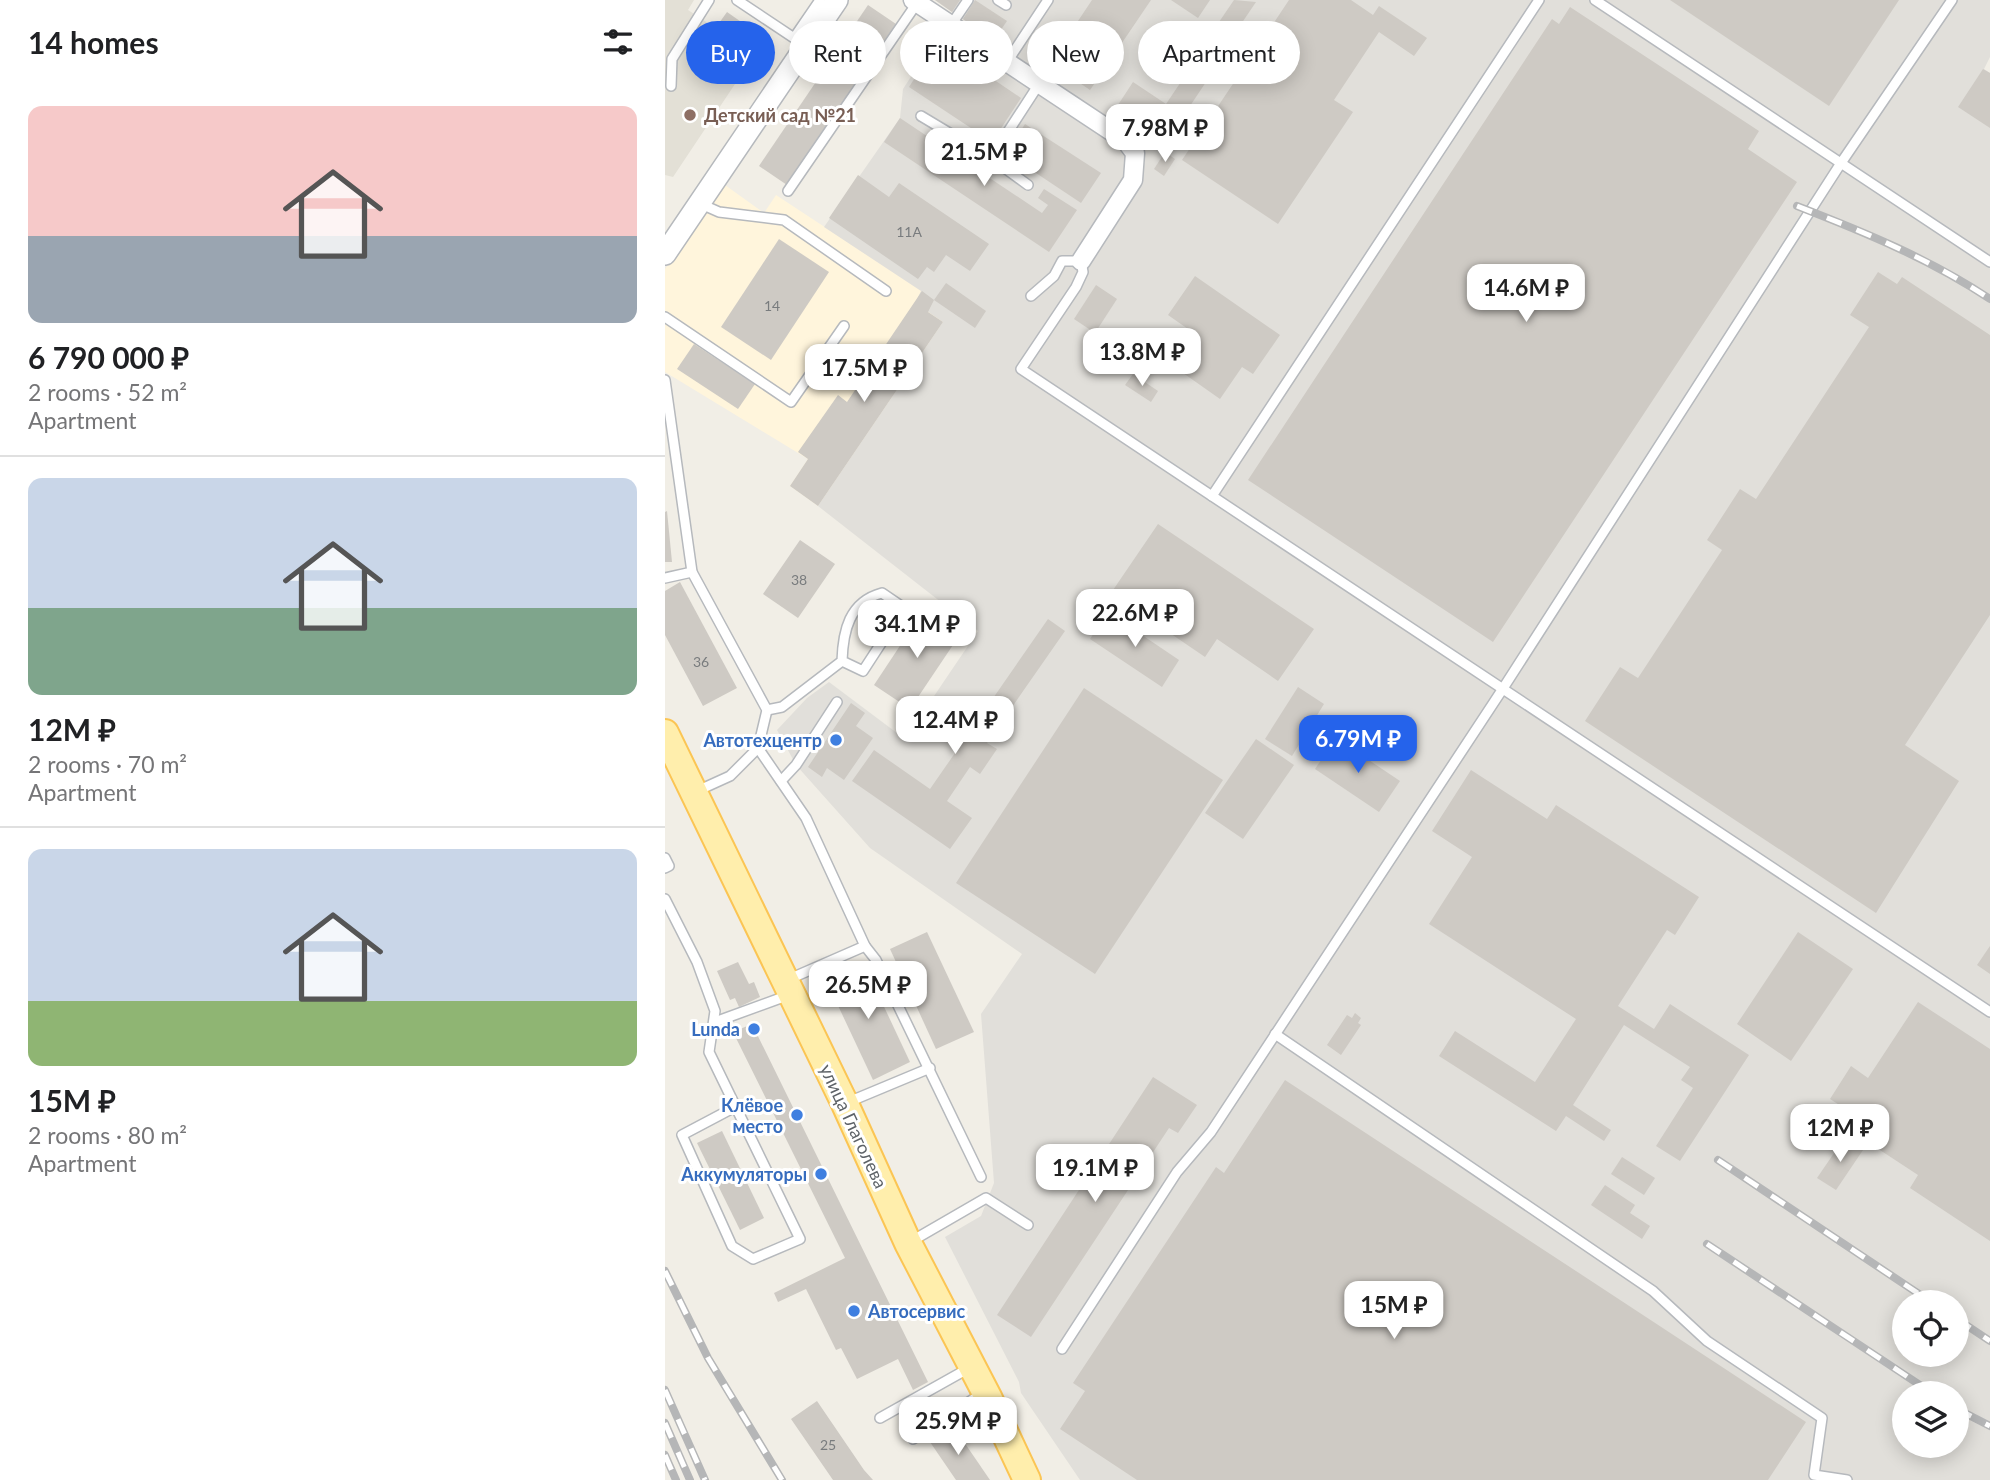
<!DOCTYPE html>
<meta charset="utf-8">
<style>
body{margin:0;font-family:Lato,sans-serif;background:#f2f2f2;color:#202124;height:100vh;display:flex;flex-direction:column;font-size:26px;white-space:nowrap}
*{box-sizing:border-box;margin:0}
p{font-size:23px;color:#757577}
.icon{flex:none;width:38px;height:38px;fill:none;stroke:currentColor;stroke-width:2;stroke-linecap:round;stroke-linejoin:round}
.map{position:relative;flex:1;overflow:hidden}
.panel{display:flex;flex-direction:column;background:#fff;width:665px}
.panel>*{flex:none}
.top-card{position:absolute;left:21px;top:21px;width:665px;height:63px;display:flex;gap:14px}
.buttons{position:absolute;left:1227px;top:1290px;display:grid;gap:14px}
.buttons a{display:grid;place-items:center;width:77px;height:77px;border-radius:50%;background:#fff;box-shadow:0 4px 18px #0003;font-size:35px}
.price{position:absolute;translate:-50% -60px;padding:0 16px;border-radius:14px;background:#fff;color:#222;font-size:23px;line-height:46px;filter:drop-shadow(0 2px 4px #0008)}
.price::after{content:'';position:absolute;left:50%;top:42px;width:21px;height:16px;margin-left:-10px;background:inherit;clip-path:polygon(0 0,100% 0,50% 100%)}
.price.active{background:#2563eb;color:#fff}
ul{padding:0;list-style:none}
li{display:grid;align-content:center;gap:14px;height:371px;padding:0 28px}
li+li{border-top:2px solid #e0e0e0}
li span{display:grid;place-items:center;height:217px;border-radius:14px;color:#555}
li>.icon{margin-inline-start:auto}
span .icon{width:126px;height:126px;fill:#fffc;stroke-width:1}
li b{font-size:30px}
h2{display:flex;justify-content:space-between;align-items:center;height:84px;padding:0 28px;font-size:30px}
.pill{padding:0 24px;border-radius:32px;background:#fff;box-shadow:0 4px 18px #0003;font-size:24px;line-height:63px}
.pill.active{background:#2563eb;color:#fff}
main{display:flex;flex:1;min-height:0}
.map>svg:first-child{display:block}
.commercial{fill:#fff5dc}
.industrial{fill:#e1dfda;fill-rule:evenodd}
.education{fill:#e3e0d6}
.building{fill:#cecac4}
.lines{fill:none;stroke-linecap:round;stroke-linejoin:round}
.service-casing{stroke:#b6b9bd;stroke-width:12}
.minor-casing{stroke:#b6b9bd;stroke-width:21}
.tertiary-casing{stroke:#b6b9bd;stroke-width:24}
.primary-casing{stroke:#fbc554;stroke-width:30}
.service{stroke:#fff;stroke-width:9}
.minor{stroke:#fff;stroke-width:18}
.tertiary{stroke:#fff;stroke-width:21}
.primary{stroke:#ffeeac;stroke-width:26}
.rail-casing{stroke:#b5b6b7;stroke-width:8}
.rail{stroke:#fff;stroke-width:5;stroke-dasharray:16;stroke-linecap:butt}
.education-dot{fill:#8d6e63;stroke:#fff;stroke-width:2.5}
.shop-dot{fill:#3f7fe0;stroke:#fff;stroke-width:2.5}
.labels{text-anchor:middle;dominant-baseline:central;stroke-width:6;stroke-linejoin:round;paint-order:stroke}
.number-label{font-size:14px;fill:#797c7e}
.education-label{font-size:18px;font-weight:bold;fill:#785e54;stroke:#fff;text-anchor:start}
.shop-label{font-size:18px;font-weight:bold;fill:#366cbe;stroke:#fff;text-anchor:end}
.street-label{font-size:18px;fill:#5d6267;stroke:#fff}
</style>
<main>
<section class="panel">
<h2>14 homes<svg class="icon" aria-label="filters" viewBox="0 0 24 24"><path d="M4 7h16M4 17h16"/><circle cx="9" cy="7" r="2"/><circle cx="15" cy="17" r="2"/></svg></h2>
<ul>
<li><span style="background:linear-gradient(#f6c9c9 60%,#9aa5b1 0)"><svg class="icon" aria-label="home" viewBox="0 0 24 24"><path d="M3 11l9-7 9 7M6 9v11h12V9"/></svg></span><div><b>6 790 000 ₽</b><p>2 rooms · 52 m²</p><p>Apartment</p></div></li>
<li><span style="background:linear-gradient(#c9d6e8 60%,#7fa58c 0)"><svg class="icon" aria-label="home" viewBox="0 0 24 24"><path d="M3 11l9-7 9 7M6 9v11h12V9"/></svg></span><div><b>12M ₽</b><p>2 rooms · 70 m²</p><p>Apartment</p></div></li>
<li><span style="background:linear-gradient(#c9d6e8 70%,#8fb573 0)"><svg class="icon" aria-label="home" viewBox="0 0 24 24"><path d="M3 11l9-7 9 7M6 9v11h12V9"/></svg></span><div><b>15M ₽</b><p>2 rooms · 80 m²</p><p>Apartment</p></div></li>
</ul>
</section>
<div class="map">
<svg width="1325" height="1480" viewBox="0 0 1325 1480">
<rect width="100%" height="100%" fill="#f1eee6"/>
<path class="commercial" d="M60 185 99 213 111 195 257 291 278 322 153 506 125 486 143 459 0 372V269Z"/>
<path class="industrial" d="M270 0H1325V57L1319 69 1325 73V1480H415L356 1393 354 1382 280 1237 316 1216 329 1183 316 1014 357 954 205 848 131 765 112 730 142 698 164 682 240 739 313 631 153 506 278 322 250 303 256 291 159 227 235 118 238 89 273 35 327 40ZM1239 1302H1292V1354H1239ZM1239 1393H1292V1446H1239Z"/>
<path class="education" d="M0 0H29L23 10 90 54 8 177 0 175Z"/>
<g class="building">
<path d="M270 0H295L287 12Z"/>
<path d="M310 0 342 21 329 40 298 19Z"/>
<path d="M427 0H486L444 62 450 66 440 81 434 77 425 90 385 63Z"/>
<path d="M506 0H545L533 18Z"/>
<path d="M569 0 591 2 553 58 537 47Z"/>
<path d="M624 0H686L708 15 714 6 762 38 749 56 714 32 669 100 688 112 613 224 517 160Z"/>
<path d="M1005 0H1234L1164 106Z"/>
<path d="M203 5 231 24 122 185 94 166Z"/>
<path d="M905 7 1094 131 1083 149 1132 182 828 642 583 480 887 19 894 24Z"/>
<path d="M62 12 82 26 73 40 52 26Z"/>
<path d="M83 26 93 33 83 47 74 40Z"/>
<path d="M45 29 75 48 56 77 26 58Z"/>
<path d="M291 54 356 98 327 142 244 87 260 62 278 74Z"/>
<path d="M530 61 547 73 499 145 449 111 468 82 501 104Z"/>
<path d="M1318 69 1325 73V128L1293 107Z"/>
<path d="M235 118 377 213 383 205 373 198 379 189 412 210 384 252 219 142Z"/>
<path d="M360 124 436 173 416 203 341 153Z"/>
<path d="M500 152 510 159 499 176 489 169Z"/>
<path d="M193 175 224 197 234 183 324 244 305 271 281 255 269 272 262 267 253 279 164 218Z"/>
<path d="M114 239 164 272 106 360 56 327Z"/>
<path d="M1213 272 1232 284 1237 277 1325 335V615L1240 745 1294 781 1211 913 920 721 955 667 973 678 1057 550 1042 540 1075 489 1091 499 1204 327 1185 315Z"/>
<path d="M530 276 615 335 588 374 577 367 555 399 501 361 523 329 503 315Z"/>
<path d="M281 283 321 311 310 328 269 300Z"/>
<path d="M431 285 452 299 430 333 409 319Z"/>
<path d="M257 291 269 300 263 312 278 322 153 506 125 486 143 459 133 452 173 395 182 402Z"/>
<path d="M29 344 90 384 73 409 12 369Z"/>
<path d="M468 374 493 391 486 402 460 385Z"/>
<path d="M2 511 7 562H0V512Z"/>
<path d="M493 524 649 629 613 681 552 639 540 657 446 593Z"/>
<path d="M135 540 170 564 133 618 98 594Z"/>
<path d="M15 582 72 688 38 706 0 635V591Z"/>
<path d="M258 611 294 636 245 709 209 685Z"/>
<path d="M443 612 514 660 497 687 425 639Z"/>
<path d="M383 619 400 631 322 743 332 749 315 774 305 767 282 801 307 818 285 849 187 781 209 750 265 789Z"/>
<path d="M633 687 659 704 627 756 600 739Z"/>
<path d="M419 688 558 780 430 974 291 883Z"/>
<path d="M186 703 200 713 191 726 208 738 179 780 162 768 157 777 143 767Z"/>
<path d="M671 738 735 781 714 812 650 769Z"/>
<path d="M591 739 629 765 578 839 540 813Z"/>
<path d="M806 770 882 819 891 805 1034 897 1010 935 1002 930 953 1006 989 1029 1005 1004 1084 1055 1015 1161 991 1146 1028 1088 1016 1080 1025 1067 959 1025 908 1105 946 1130 939 1141 901 1116 891 1131 774 1056 790 1031 870 1082 911 1019 764 924 807 857 767 831Z"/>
<path d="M262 932 309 1032 271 1049 225 949Z"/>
<path d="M1133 932 1188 969 1126 1061 1072 1024Z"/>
<path d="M1325 946V974L1312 965Z"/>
<path d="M73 962 84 984 89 982 95 997 74 1007 70 998 65 1000 52 971Z"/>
<path d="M198 962 245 1062 208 1080 161 980Z"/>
<path d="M1253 1002 1325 1049V1241L1245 1188 1253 1175 1192 1135 1201 1122 1165 1099 1186 1066 1203 1078Z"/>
<path d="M690 1013 696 1018 693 1023 696 1025 676 1055 662 1045 682 1015 687 1018Z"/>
<path d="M87 1024 263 1382 248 1390 233 1359 192 1379 176 1348 171 1350 141 1289 113 1302 109 1293 180 1258 68 1032Z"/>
<path d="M488 1077 532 1105 513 1133 504 1128 366 1337 332 1315Z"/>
<path d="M620 1080 1141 1422 1103 1480H472L395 1429 420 1391 408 1383 551 1167 559 1173Z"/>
<path d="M57 1131 99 1218 75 1230 32 1143Z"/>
<path d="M1180 1137 1198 1150 1171 1190 1152 1178Z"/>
<path d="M957 1157 990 1178 979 1195 946 1174Z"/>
<path d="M940 1185 970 1205 965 1213 985 1226 977 1239 926 1205Z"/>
<path d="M271 1399 277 1409 255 1422 249 1412Z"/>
<path d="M152 1401 199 1470 208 1480H168L126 1419Z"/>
<path d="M288 1426 325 1480H291L265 1442Z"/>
</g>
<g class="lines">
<g class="service-casing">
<g id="service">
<path d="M72 0 129 38 155 0"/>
<path d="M333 0 341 5"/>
<path d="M930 0 1325 262"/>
<path d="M286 25 303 0"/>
<path d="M342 62 383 0"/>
<path d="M6 86 7 59 44 0"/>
<path d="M256 116 326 158"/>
<path d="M363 185 326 158 374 84"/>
<path d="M123 191 252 3"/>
<path d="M36 204 54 212 119 220 221 291"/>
<path d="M366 296 389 276 397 261H416L418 272 411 287 356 369 547 496 874 0"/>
<path d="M0 317 126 402 179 326"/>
<path d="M0 380 27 572 102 710 93 748 141 818 200 946 122 980"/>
<path d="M547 496 1325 1012"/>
<path d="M0 578 27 572"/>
<path d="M102 710 117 707 177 661 198 671 239 608 217 593C184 602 178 631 177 661"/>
<path d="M116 781 131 765 172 702"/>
<path d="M32 791 65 776 93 748"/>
<path d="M0 858 4 866 0 868"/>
<path d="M0 899 32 962 50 1011 44 1052 135 1239 88 1259 67 1246 17 1135 70 1107"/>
<path d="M200 946 211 960 316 1177"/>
<path d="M50 1022 124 995"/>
<path d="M610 1034 988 1291 1042 1341 1157 1418 1149 1475 1182 1480"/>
<path d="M181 1103 265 1068"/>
<path d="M245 1242 321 1198 363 1225"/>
<path d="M397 1349 512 1172 546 1132 837 690 1176 163 1287 0"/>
<path d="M215 1418 306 1367"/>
<path d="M248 1439 319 1392"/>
</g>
</g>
<g class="minor-casing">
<path id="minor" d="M248 0 461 141 470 153 468 180 416 261"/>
</g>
<g class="tertiary-casing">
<path id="tertiary" d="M0 254 172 0"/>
</g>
<g class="primary-casing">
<path id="primary" d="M0 733 180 1104 243 1243 324 1399 362 1480"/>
</g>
<use href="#service" class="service"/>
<use href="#minor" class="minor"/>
<use href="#tertiary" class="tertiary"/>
<use href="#primary" class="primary"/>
<g class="rail-casing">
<g id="rail">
<path d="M1132 206C1199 232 1265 259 1325 299"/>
<path d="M1053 1160 1266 1302"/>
<path d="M1042 1244 1267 1393"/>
<path d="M0 1271 43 1358 117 1480"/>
<path d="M1292 1319 1325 1341"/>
<path d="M0 1390 40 1480"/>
<path d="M1292 1409 1325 1426"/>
<path d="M0 1423 25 1480"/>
<path d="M0 1455 11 1480"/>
</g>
</g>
<use href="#rail" class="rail"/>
</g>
<circle class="education-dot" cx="25" cy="115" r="7"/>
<g class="shop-dot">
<circle cx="171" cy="740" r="7"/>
<circle cx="89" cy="1029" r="7"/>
<circle cx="132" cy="1115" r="7"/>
<circle cx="156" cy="1174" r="7"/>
<circle cx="189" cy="1311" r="7"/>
</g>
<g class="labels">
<g class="number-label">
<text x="244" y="231">11А</text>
<text x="107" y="305">14</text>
<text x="134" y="579">38</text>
<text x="36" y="661">36</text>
<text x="163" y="1444">25</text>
</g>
<g class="education-label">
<text x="39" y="115">Детский сад №21</text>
</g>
<g class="shop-label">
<text x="157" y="740">Автотехцентр</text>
<text x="75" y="1029">Lunda</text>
<text x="118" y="1105">Клёвое<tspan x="118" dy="21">место</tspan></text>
<text x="142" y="1174">Аккумуляторы</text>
<text x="203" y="1311" text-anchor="start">Автосервис</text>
</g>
<g class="street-label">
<text transform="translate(189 1126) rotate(65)">улица Глаголева</text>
</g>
</g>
</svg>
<div class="buttons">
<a><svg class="icon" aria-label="locate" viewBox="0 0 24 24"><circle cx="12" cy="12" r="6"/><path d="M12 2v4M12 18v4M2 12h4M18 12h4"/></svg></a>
<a><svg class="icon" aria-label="layers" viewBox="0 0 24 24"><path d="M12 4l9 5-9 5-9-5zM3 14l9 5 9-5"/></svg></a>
</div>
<b class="price" style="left:500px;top:164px">7.98M ₽</b>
<b class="price" style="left:319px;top:188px">21.5M ₽</b>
<b class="price" style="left:861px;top:324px">14.6M ₽</b>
<b class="price" style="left:477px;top:388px">13.8M ₽</b>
<b class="price" style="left:199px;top:404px">17.5M ₽</b>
<b class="price" style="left:470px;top:649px">22.6M ₽</b>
<b class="price" style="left:252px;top:660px">34.1M ₽</b>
<b class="price" style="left:290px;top:756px">12.4M ₽</b>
<b class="price active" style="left:693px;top:775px">6.79M ₽</b>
<b class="price" style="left:203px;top:1021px">26.5M ₽</b>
<b class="price" style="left:1175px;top:1164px">12M ₽</b>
<b class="price" style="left:430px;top:1204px">19.1M ₽</b>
<b class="price" style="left:729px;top:1341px">15M ₽</b>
<b class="price" style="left:293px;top:1457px">25.9M ₽</b>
<div class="top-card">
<a class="pill active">Buy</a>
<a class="pill">Rent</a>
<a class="pill">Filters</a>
<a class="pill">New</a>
<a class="pill">Apartment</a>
</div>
</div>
</main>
